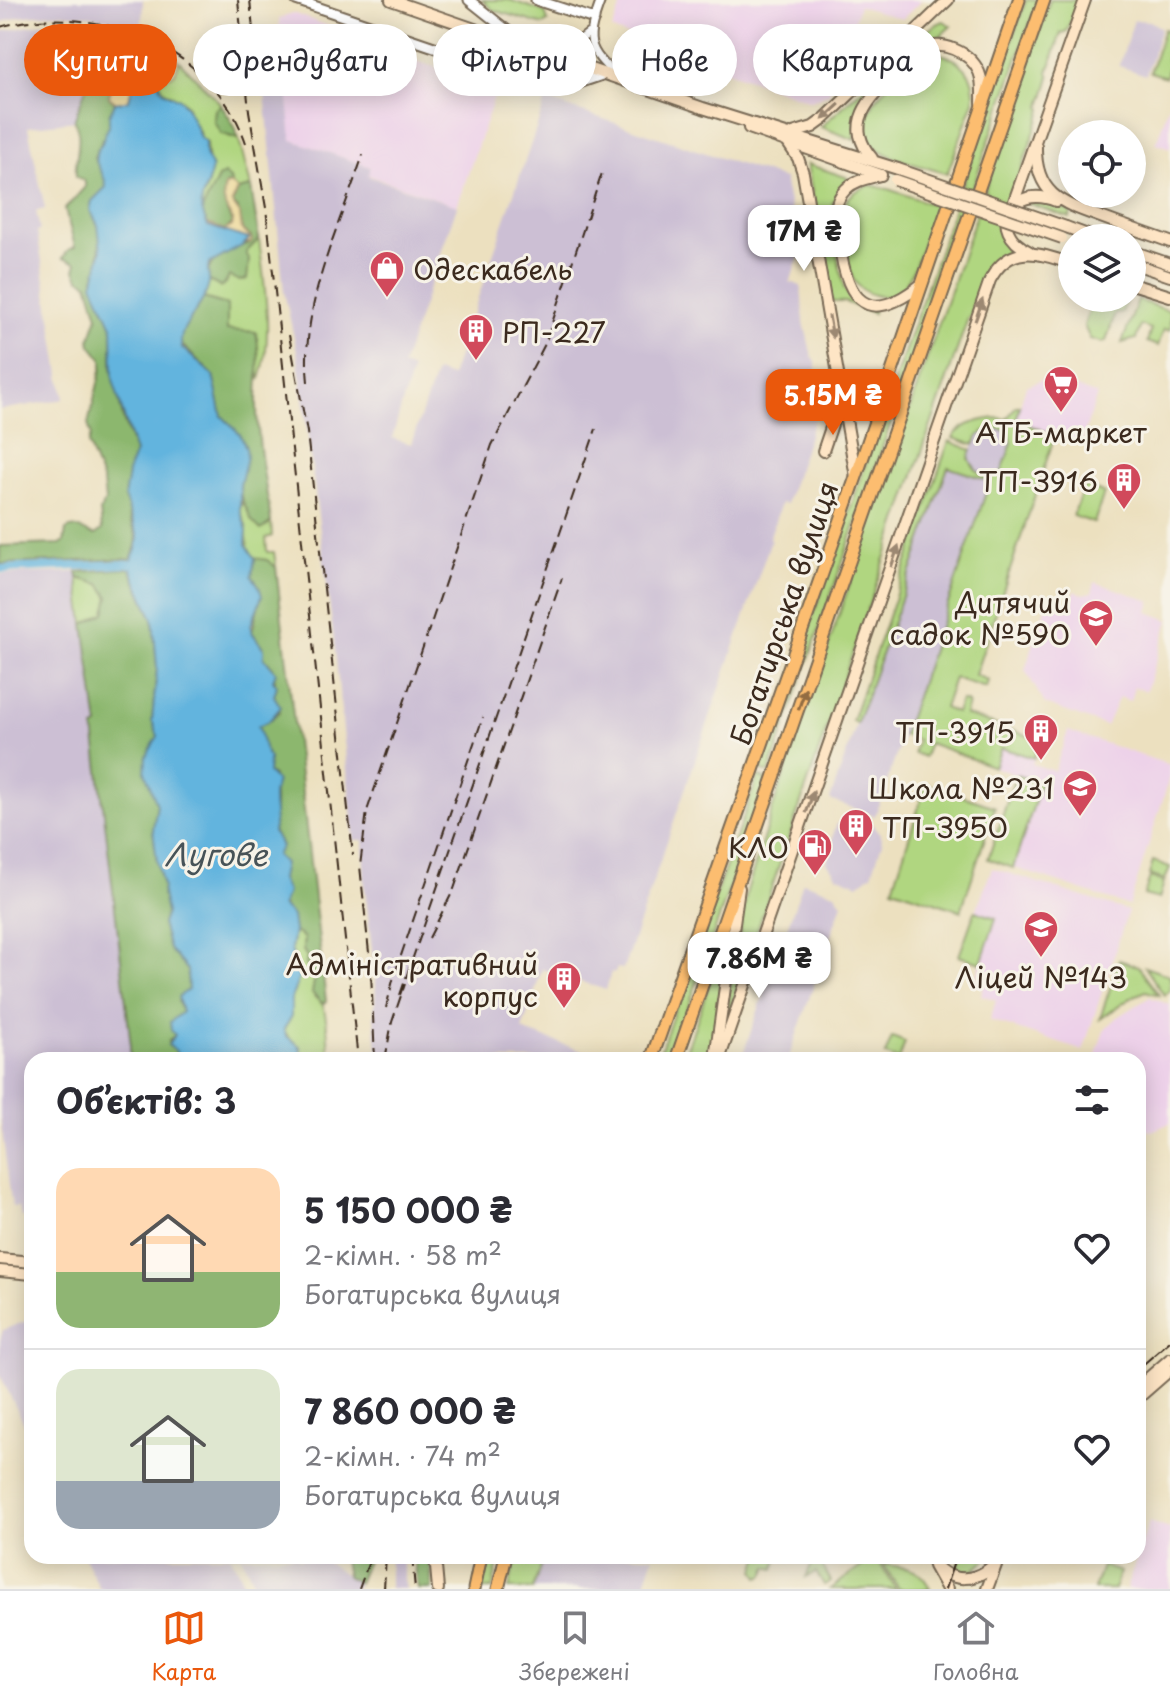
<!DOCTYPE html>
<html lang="uk">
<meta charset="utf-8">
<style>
body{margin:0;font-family:"Playpen Sans",sans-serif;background:#f7f7f7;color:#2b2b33;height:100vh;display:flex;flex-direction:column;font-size:30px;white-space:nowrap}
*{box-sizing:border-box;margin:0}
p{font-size:26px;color:#7c7c81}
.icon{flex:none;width:44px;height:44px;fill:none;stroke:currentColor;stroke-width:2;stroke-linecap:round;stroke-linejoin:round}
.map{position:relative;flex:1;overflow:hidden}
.sheet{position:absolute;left:24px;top:1052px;width:1122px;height:512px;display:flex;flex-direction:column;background:#fff;border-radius:24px;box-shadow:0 4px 20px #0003}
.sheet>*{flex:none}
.top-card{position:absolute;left:24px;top:24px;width:1122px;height:72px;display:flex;gap:16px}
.buttons{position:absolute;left:1058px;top:120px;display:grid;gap:16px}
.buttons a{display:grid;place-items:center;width:88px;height:88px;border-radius:50%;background:#fff;box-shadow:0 4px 20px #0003;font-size:40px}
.price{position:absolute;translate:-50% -68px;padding:0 18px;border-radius:16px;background:#fff;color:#222;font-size:26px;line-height:52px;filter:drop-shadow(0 2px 4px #0008)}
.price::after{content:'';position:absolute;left:50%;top:48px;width:24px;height:18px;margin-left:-12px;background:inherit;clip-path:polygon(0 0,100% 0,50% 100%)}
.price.selected{background:#ea580c;color:#fff}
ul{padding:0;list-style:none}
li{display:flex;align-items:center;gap:24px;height:200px;padding:0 32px}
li+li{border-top:2px solid #e1e1e2}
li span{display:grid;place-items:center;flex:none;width:224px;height:160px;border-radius:24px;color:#555}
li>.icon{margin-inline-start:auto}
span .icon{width:96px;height:96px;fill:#fffc;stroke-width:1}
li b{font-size:34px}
h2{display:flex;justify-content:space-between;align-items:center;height:96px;padding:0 32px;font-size:34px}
.chip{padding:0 28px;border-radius:36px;background:#fff;box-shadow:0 4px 20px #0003;font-size:28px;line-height:72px}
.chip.selected{background:#ea580c;color:#fff}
.dock{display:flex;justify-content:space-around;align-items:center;height:112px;border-top:2px solid #e1e1e2;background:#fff;font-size:22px;color:#7c7c81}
.dock a{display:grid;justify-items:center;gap:4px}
.dock .selected{color:#ea580c}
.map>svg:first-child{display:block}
.built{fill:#edd1e9}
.industrial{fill:#ccbfd4}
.green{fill:#b0d680;stroke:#76804f;stroke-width:2}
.forest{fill:#8cb76e;stroke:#647046;stroke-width:2}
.sand{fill:#eeda9e;stroke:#94825e;stroke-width:2}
.water{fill:#62b4de;stroke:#4e6f7e;stroke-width:2}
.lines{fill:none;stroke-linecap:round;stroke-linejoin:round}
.canal{stroke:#62b4de;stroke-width:8}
.minor-casing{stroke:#796a56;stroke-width:11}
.tertiary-casing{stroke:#796a56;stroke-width:13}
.secondary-casing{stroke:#796a56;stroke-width:14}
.primary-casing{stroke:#796a56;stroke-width:15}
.minor{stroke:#fff;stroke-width:7}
.tertiary{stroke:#fff;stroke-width:9}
.secondary{stroke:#fee5c5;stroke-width:10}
.primary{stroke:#fcbd6f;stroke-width:11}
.tram{stroke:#3b2a1e;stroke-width:2}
.rail{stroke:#3b2a1e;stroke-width:2;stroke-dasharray:12 6;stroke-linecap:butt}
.secondary-bridge-casing{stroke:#796a56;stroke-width:14;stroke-linecap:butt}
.secondary-bridge{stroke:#fee5c5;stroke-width:10}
.oneway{fill:#9c8872}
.oneway2{fill:#926c42}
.labels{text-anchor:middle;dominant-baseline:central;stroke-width:6;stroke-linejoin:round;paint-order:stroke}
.poi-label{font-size:28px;fill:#3b2a1e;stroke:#f7f3e8;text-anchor:end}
.street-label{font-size:28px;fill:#3b2a1e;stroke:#f7f3e8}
.water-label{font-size:30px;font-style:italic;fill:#475358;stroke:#f7f3e8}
</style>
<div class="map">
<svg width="1170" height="1589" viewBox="0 0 1170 1589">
<rect width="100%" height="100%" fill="#f7f3e8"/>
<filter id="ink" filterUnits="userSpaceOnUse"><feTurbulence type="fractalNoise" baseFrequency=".0125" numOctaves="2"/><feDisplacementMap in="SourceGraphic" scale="16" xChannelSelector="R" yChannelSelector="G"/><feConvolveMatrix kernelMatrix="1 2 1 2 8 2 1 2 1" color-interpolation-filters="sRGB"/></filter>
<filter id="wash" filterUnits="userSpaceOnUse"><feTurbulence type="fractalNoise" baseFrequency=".006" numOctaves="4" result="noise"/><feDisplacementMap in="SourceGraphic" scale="32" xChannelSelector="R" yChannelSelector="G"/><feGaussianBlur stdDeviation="1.8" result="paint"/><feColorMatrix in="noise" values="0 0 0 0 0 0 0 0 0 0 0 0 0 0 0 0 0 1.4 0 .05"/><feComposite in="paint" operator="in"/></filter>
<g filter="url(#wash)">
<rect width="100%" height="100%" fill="#ece0bf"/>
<g class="built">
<path d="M623 0H922L902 19 859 6 829 93 811 101 612 30Z"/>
<path d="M292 13 345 32 344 36 497 89 457 206 368 175 370 167 292 140 279 19Z"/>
<path d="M1170 102V148L1156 143Z"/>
<path d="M1048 377 1097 395 1081 444 1015 422 1026 386Z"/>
<path d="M1095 582 1151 601 1148 612 1169 620 1146 691 1134 687 1130 701 1119 697 1106 726 1045 704 1025 670 1047 603 1068 610 1075 591 1083 594 1092 592Z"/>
<path d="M1068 731 1170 765V777L1129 906 988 859 1016 775 994 767 1001 747 1034 758 1032 764 1054 771Z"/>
<path d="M992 868 1128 911 1083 1051 990 1020 996 1000 981 995 985 980 977 976 981 963 959 956Z"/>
<path d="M1150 997 1170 1005V1123L1152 1131 1138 1129V1060H1094L1104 1031 1115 1019Z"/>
<path d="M1149 1522 1170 1529V1589H1126Z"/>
</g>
<g class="industrial">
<path d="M0 0H143L142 24 133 25 88 15 54 13 19 17 0 23Z"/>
<path d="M1134 20 1150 21 1161 28 1146 75 1119 66Z"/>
<path d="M78 21 113 28 96 60 74 121 28 127 45 209 36 211 40 230 37 231 64 399 0 410V32L50 22Z"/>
<path d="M285 70 292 140 370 167 368 176 457 206 402 366 412 370 392 438 411 444 436 372 451 377 546 100 784 179 800 254 790 282 801 286 804 322 812 357 816 362V375L822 377 820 383 822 396 786 504 781 503 769 539 771 540 623 969 617 968 615 973 611 972 606 990 542 969 522 1030 585 1052 582 1060H378L374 1017 376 985 365 889 363 840H354L334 640 297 351 284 292 263 72Z"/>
<path d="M992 428H999L1009 432 1012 442 1005 467 1001 474 992 477 982 476 975 471 969 458 976 438Z"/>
<path d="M948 466 991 482 875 816 830 800Z"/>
<path d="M77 572 98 727 94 728 130 1037V1060H32V1200L27 1201 28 1216 21 1217 19 1207H12L0 1116V574Z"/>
<path d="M852 818 872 824 881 835 882 843 872 874 858 884 836 875 827 862 836 825 841 820Z"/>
<path d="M803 882 835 893 842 903 788 1060H741Z"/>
<path d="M29 1320 32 1325V1440L0 1375V1340L3 1330Z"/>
<path d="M83 1556H231L246 1589H100Z"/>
<path d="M241 1556H297L299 1560 306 1556H318L358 1583 355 1589H257Z"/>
<path d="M389 1556H402L405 1589H390Z"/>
<path d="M595 1556H654L643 1589H533L541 1564Z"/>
</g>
<g class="green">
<path d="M482 0H510L545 12 548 22 543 25 493 10Z"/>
<path d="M1026 0H1038L769 773 760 770Z"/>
<path d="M1050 0H1078L1067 31 1061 33 1048 72 1050 77 1041 106 1042 110 1003 222V233L1013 249C985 261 980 289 971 315L968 318 724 1026 747 891 773 807Z"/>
<path d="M944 21 951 26 941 35 947 40 930 41 914 48 864 99 855 118V140L821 127 908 46C920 40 931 24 944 21Z"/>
<path d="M1164 29 1170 31V50L1167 59 1170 61 1166 77 1150 72Z"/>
<path d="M937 53C963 59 976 74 974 101L947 174C928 167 884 159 871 143 847 113 910 57 937 53Z"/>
<path d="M179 61 221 104 215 110 214 122 231 138 238 136 251 187 238 190 231 184 230 179 218 178 208 203 202 209 200 203C201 199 205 195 206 190 212 174 206 157 206 141L200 139 199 131 189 117 187 105 182 100 163 90 160 82 175 73Z"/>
<path d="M807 164 846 177 849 181 833 202 830 219 844 288 849 296 873 309V313L845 302H832Z"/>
<path d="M870 185 888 189 935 205C927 228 917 275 899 291 887 302 864 295 855 282 847 271 839 215 845 203 851 193 859 189 870 185Z"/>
<path d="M1027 200 1053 203 1071 212 1070 218 1024 202Z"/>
<path d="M259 239C264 281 274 339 260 379 254 366 259 348 256 332L227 331V305L203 298 209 281 223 286 229 276 240 281 247 279 248 260 246 252Z"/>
<path d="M1093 298H1127L1122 313 1115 314 1106 341 1103 343 1090 339 1084 326Z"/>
<path d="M1138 300 1170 311V330L1164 329 1158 346 1147 342 1151 329 1141 325 1136 339 1122 343Z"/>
<path d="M1016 406H1020L1016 420 1055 435 975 675 988 680 986 688 954 678 944 708 956 713 961 700 968 703 965 715 1048 742 1047 748 1037 746 1034 758 1001 748 994 767 929 743 924 757 914 753 917 740 903 735 990 481 948 467 857 723 852 721 949 441 972 450 969 458C976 473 984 480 1001 474L1012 443 1009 432C995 426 979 428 974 445L953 438C961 423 990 416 1007 419Z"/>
<path d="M1084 486 1104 493 1094 523 1073 516Z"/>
<path d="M242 502 266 527 271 522 272 536 266 538 267 552H274L276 567 255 558 248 548 246 525 240 510Z"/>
<path d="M78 578 100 584 109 597 105 613 84 624Z"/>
<path d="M1016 775 1041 783 1013 868 988 859Z"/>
<path d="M758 776 767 780 766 782 670 1060H657Z"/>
<path d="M926 784 995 807 961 911 893 888Z"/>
<path d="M1153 861 1170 867 1165 880 1149 875Z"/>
<path d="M1150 877 1164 882 1159 899 1144 895Z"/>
<path d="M975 911 996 918 981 963 959 956Z"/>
<path d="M731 922 710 1060H683Z"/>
<path d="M294 931 304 938 303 950 307 957 306 965 315 976 314 997C317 999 322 1003 323 1006 327 1016 329 1048 329 1060H302V1053L284 1031 291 1013V999L299 978 291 949Z"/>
<path d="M1119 960 1138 966 1159 995 1146 991 1134 996 1100 1019Z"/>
<path d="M1145 967 1170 976V990L1164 995Z"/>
<path d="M892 1037 905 1042 899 1060 885 1055Z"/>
<path d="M488 1556H500L492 1589H480Z"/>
<path d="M516 1556H595L541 1564 533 1589H509Z"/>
<path d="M760 1556H779L774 1569 768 1567 764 1575 759 1577 755 1570Z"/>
<path d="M962 1556H990L974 1570 956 1571Z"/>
<path d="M814 1558 819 1560 831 1581 824 1585 816 1572 806 1577Z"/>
<path d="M871 1560 879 1562 896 1589H830Z"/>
<path d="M883 1564C906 1569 920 1566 930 1589H899Z"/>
<path d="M1102 1566 1120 1572 1114 1589H1094Z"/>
</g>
<g class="forest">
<path d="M113 28 122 31 125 43 117 57 109 97 115 103 109 115V127L94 157 106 181V188L92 201 90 210 98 225 100 237 99 263 94 278 96 290 112 326V368L123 419 135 453C128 471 127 492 129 511 131 536 144 529 131 559L0 564V546L60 544 64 543 66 530C77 523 84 533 95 535L102 530 100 511 105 501 103 482 88 445 91 435 88 424 102 367V359L91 345 90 339 98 316 88 283 79 278 75 270 77 263 63 258 68 250 75 247 65 209 85 187V182L76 176C74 159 84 136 74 121L96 60Z"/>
<path d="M221 104 236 129 237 138 221 134 214 122 215 110Z"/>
<path d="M224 174 230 179 231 184H227V212L233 223 225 231 208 224 201 212 218 178Z"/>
<path d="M251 187 259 239 246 252 249 260 247 279 240 281 229 276 226 283 220 287 209 281C203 258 230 250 248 244L251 237 242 230 238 209 232 203 238 190Z"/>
<path d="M203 298 227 305V330L256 332C261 356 257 380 257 405 257 444 266 484 271 522L261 530 252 521 241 497 240 485 246 448 239 434 222 416 213 375 180 343C180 325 197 315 203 298Z"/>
<path d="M255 558 267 560 276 567 326 1001 323 1004 312 993 315 976 306 965 307 957 303 950 304 938C301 935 296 934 294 931 278 910 283 879 276 855L281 846 273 831C275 827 274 780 273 776L268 773 269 758C261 748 263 738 257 726L269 721 280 711 274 696 276 689 273 667 264 658 262 646 252 632 260 599 259 586 251 574Z"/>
<path d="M130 568 153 619 157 668 152 721 159 736 146 757 157 805 153 829 157 862 163 886 162 894 166 913 162 924 169 949 187 970 188 990 178 1001 182 1012 174 1036 169 1040 168 1045 176 1051 177 1060H130V1037L94 728 98 726 84 624 105 613 109 597 100 584 78 578 77 572Z"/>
<path d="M343 1556H369L358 1583 347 1576Z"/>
<path d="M414 1556H430L432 1589H418Z"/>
</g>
<g class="sand">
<path d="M122 31 151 42 179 61 175 73 160 82 148 62 142 58 138 63 129 100 118 104 109 97 117 57 125 43Z"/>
<path d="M231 184 238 190 232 203 240 214 242 230 252 239 251 243H246L248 239 208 226V224L225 230 232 226 233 220C225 210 221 199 225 186Z"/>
</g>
<path class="water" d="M142 58C152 66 155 80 163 90 167 95 175 96 180 99 185 102 199 133 200 138L205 141V155L212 168C206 197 194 197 208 226L249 239 242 246 209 264C206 272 210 275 209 283 205 308 175 327 182 348L213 375 222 416 240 434 246 448 247 457 240 485V510L247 530 246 544 255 558 252 576 259 586 262 596 251 625 252 632 264 649V658L276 672 273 680 277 685 274 696 281 707 269 721 258 726C264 737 261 748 269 758L268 773 277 782C268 798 278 815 273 832L281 846 276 855 284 863 281 879 287 892 282 906 292 916 294 931 291 949 299 978 291 999V1018L284 1029 286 1036 300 1046 302 1060H177L176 1051 168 1045 175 1035 171 1030 170 1022 182 1012 178 997 188 990 187 970 169 949 162 924 166 913 162 894 163 886 157 862 153 829 157 805 145 772 146 757 158 736 152 721 157 668 153 619 129 564 137 547 138 536 124 497 129 467 135 453 113 380 112 326 93 284 101 252 98 225 90 210 92 201 106 187C105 167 87 164 101 145 105 138 103 133 109 127V115L115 103 129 100 138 63Z"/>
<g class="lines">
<path class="canal" d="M0 569 129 564"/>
</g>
</g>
<g filter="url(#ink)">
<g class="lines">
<g class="minor-casing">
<g id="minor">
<path d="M601 0C586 41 585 47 619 78"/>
<path d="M550 55 569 48 590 32"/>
</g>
</g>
<g class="tertiary-casing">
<g id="tertiary">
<path d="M296 0 484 64 527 86 545 89 567 87 605 74"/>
<path d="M469 0 508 31 521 45"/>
<path d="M536 0 594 19"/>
</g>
</g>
<g class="secondary-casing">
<g id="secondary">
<path d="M391 0 703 108 898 169"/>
<path d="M749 128 881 175"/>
<path d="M793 133 813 127 824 119 948 0"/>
<path d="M788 143 798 158 803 173 856 477"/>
<path d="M1036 146C1035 197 1065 204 1106 219 1127 227 1149 234 1170 242"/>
<path d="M872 158C843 124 869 99 894 75 902 67 911 56 921 50 942 39 970 52 979 72 983 81 982 93 982 103"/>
<path d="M880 175C869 178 855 180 846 189 828 206 837 233 841 254 851 312 876 320 922 284"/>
<path d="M1012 207 1085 0"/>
<path d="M1066 227 1096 238"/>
<path d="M1132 251 1170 264"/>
<path d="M1030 252C984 229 1012 183 1056 201"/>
<path d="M1132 263 1170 276"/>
<path d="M1132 284 1170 296"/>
<path d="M823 451 842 395"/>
<path d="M715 1058 739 888"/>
<path d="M719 1060 990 280C1010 242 1039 253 1072 264"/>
<path d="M0 1259 32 1262"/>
<path d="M0 1271 32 1274"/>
<path d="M1138 1387 1170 1359"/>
<path d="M1138 1398 1170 1370"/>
<path d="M435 1556 438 1589"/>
<path d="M929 1556C946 1587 983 1584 1000 1556"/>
<path d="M934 1566 947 1589"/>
<path d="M987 1589 996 1565"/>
</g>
</g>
<g class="primary-casing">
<g id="primary">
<path d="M651 1060 856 477 1019 0"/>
<path d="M676 1060 1044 0"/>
<path d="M474 1589 481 1556"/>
<path d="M498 1589 506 1556"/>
</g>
</g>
<use href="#minor" class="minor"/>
<use href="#tertiary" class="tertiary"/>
<use href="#secondary" class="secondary"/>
<use href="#primary" class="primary"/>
<g class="tram">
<path d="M1138 1369 1170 1341"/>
<path d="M945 1589 956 1556"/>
</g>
<g class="rail">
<path d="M238 0 249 111 266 208 358 1060"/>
<path d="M250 0 256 60"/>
<path d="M0 27C94 0 214 47 246 143"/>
<path d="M289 335 307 432 353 855"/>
<path d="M308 382C300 305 339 227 363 155"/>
<path d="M429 938 454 889 562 578"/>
<path d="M400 995 596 429"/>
<path d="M386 1008 394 976 483 717"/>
<path d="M375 1060 371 972 360 866 367 811 492 445 545 344 603 170"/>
<path d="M385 1060 392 1022 405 984"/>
<path d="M412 1556 415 1589"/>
<path d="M359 1589 371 1556"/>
<path d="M384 1589 386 1556"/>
</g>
<g class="secondary-bridge-casing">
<g id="secondary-bridge">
<path d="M898 169 1066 227"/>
<path d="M895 180 1062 238"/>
</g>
</g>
<use href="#secondary-bridge" class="secondary-bridge"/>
</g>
<defs><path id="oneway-solid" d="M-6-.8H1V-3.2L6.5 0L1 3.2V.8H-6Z" transform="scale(2)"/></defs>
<g class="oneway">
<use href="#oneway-solid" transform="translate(831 112) rotate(137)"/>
<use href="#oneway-solid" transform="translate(979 310) rotate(-71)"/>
<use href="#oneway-solid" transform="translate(831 327) rotate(80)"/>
<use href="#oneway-solid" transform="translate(895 556) rotate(-71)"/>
<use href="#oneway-solid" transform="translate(810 802) rotate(-71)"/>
</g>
<use class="oneway2" href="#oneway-solid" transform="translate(802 699) rotate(-71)"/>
</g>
<defs>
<g id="shop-pin" transform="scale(1.8)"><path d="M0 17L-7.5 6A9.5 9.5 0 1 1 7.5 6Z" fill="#d1495b" stroke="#f7f3e8"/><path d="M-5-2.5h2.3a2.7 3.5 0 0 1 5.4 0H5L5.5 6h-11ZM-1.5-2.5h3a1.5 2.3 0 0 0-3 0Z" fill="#fff"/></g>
<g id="building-pin" transform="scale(1.8)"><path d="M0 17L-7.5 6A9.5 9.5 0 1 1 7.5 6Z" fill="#d1495b" stroke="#f7f3e8"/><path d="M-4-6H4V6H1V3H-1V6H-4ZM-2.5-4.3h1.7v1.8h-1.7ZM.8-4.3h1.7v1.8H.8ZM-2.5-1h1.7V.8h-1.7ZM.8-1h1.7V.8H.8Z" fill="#fff"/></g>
<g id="supermarket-pin" transform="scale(1.8)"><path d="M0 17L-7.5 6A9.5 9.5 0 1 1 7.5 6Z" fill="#d1495b" stroke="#f7f3e8"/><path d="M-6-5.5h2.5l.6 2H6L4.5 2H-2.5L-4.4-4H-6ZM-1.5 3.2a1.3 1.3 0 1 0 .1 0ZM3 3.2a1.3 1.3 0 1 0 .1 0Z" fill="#fff"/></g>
<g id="school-pin" transform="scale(1.8)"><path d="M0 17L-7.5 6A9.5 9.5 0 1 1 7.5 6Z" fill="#d1495b" stroke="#f7f3e8"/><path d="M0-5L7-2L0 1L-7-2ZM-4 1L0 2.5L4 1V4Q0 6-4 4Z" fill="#fff"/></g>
<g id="fuel-pin" transform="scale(1.8)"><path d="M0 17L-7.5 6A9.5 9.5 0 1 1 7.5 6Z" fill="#d1495b" stroke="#f7f3e8"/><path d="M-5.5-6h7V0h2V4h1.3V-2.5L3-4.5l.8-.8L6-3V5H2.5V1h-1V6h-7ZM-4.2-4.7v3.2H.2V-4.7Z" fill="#fff"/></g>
</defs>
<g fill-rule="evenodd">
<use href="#shop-pin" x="387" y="268"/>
<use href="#building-pin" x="476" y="331"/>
<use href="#supermarket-pin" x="1061" y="383"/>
<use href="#building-pin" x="1124" y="480"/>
<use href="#school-pin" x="1096" y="617"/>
<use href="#building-pin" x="1041" y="731"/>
<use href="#school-pin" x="1080" y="787"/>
<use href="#building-pin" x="856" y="826"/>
<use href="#fuel-pin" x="815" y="846"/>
<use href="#school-pin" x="1041" y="928"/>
<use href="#building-pin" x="564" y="979"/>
</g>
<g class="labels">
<g class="poi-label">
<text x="413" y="268" text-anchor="start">Одескабель</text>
<text x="502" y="331" text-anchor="start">РП-227</text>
<text x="1061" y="431" text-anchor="middle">АТБ-маркет</text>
<text x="1098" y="480">ТП-3916</text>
<text x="1070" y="601">Дитячий<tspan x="1070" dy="32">садок №590</tspan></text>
<text x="1015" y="731">ТП-3915</text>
<text x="1054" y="787">Школа №231</text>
<text x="882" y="826" text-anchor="start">ТП-3950</text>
<text x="789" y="846">КЛО</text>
<text x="538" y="963">Адміністративний<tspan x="538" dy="32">корпус</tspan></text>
<text x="1041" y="976" text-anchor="middle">Ліцей №143</text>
</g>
<g class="street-label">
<text transform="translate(783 613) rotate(-71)">Богатирська вулиця</text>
</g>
<g class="water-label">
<text x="216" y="853">Лугове</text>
</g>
</g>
</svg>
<div class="buttons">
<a><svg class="icon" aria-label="locate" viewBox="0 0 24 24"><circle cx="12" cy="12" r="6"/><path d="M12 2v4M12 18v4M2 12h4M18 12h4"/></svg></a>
<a><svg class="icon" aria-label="layers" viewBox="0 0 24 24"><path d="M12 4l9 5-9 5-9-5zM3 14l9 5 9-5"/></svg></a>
</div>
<b class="price" style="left:804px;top:273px">17M ₴</b>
<b class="price selected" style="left:833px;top:437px">5.15M ₴</b>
<b class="price" style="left:759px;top:1000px">7.86M ₴</b>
<div class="top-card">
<a class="chip selected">Купити</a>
<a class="chip">Орендувати</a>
<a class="chip">Фільтри</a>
<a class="chip">Нове</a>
<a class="chip">Квартира</a>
</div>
<section class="sheet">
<h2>Об’єктів: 3<svg class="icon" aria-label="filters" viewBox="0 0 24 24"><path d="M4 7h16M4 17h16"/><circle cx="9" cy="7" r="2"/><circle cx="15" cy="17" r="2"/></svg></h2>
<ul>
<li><span style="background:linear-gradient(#ffd9b3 65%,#8fb573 0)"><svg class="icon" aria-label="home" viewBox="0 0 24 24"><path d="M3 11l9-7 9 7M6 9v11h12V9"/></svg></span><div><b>5 150 000 ₴</b><p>2-кімн. · 58 m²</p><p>Богатирська вулиця</p></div><svg class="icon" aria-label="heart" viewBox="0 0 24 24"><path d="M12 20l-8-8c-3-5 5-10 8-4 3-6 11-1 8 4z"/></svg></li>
<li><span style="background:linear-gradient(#dfe7d0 70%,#9aa5b1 0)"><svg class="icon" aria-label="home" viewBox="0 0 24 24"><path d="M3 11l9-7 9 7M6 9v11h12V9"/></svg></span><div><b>7 860 000 ₴</b><p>2-кімн. · 74 m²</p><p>Богатирська вулиця</p></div><svg class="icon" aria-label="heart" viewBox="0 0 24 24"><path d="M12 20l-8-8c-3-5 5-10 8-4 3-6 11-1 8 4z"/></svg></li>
</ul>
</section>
</div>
<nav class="dock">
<a class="selected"><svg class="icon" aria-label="map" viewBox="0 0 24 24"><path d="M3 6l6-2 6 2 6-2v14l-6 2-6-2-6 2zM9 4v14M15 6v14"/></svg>Карта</a>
<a><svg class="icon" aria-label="saved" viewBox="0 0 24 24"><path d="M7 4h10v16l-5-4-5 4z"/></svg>Збережені</a>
<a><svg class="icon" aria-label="home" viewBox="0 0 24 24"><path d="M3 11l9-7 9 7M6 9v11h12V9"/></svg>Головна</a>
</nav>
